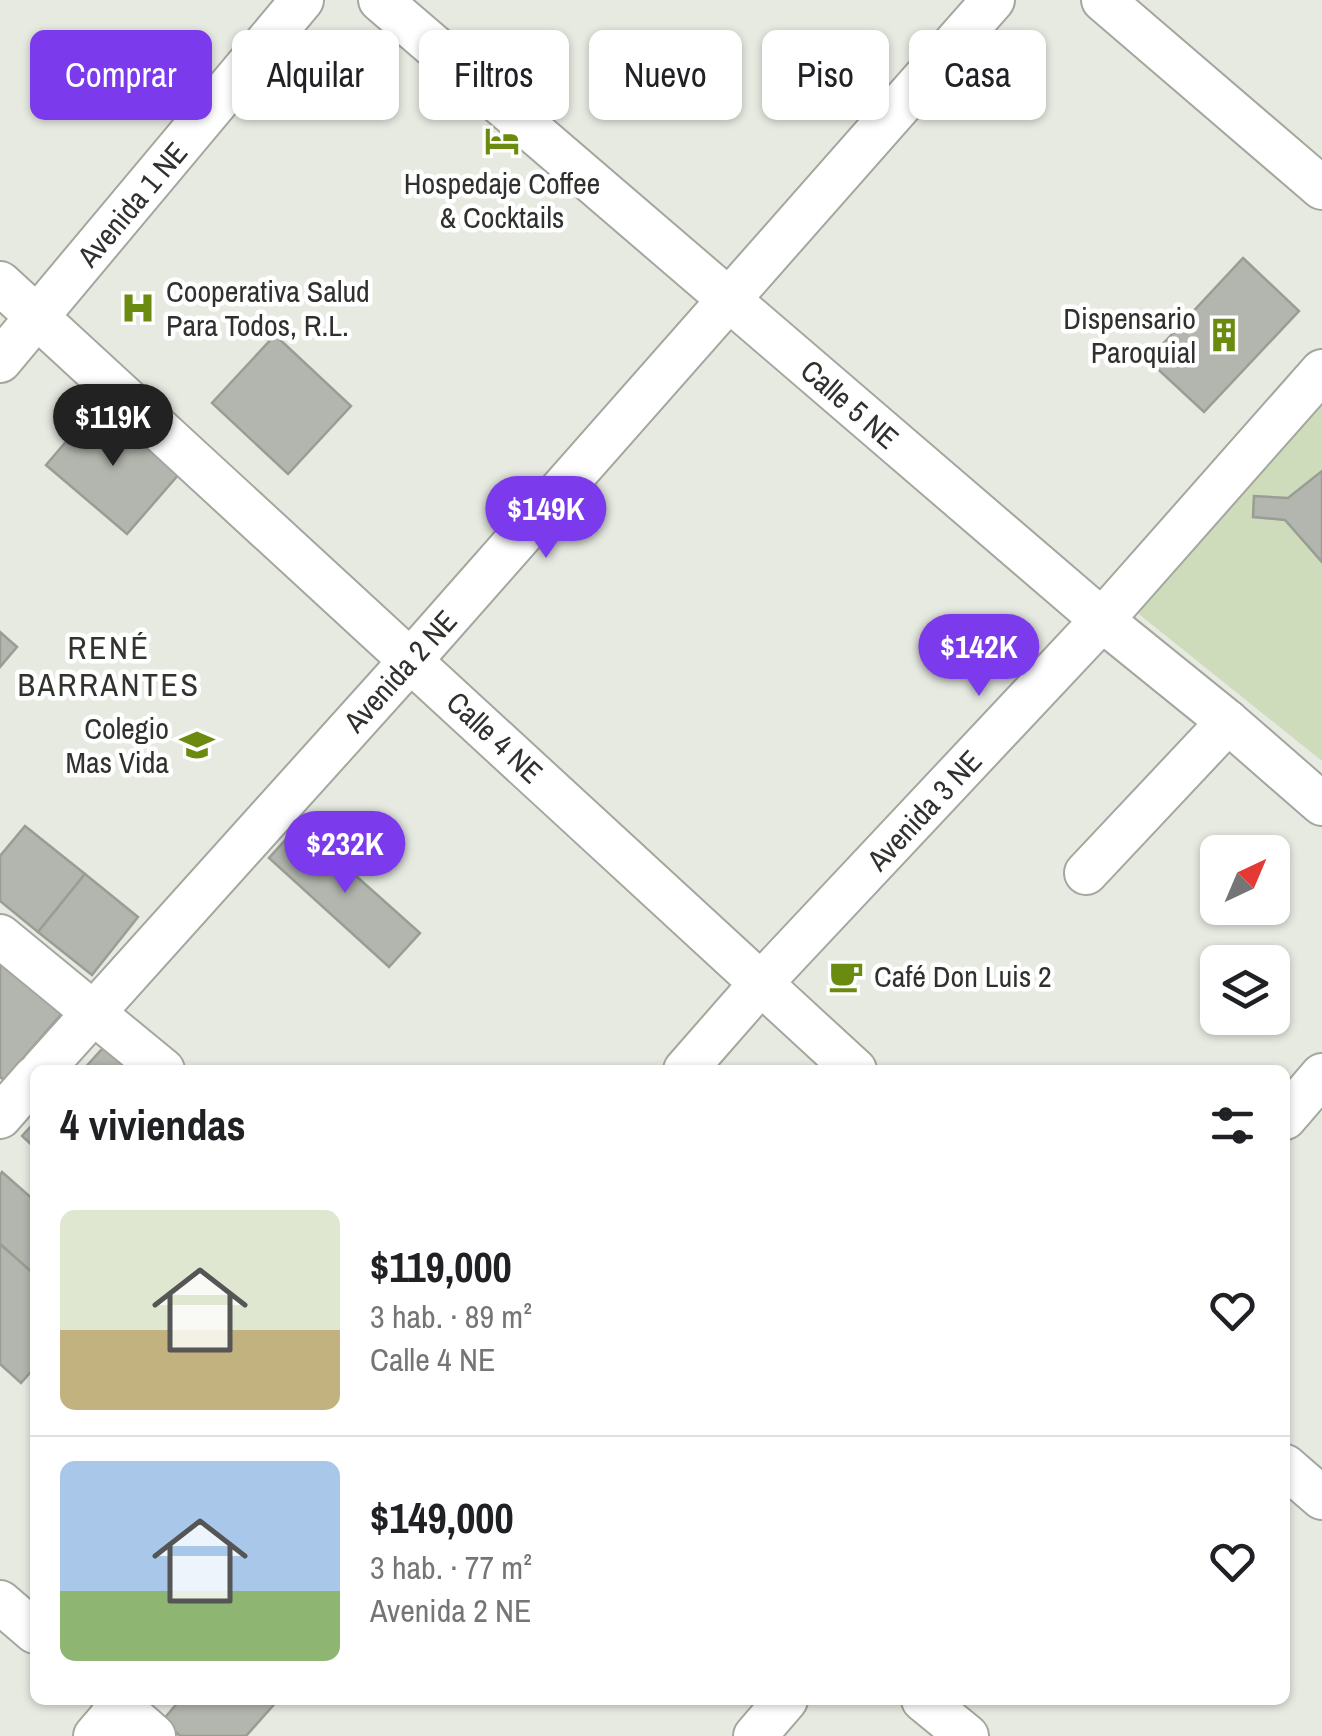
<!DOCTYPE html>
<html lang="es">
<meta charset="utf-8">
<style>
body{margin:0;font-family:"Archivo Narrow",sans-serif;background:#f2f2f2;color:#202124;height:100vh;display:flex;flex-direction:column;font-size:38px;white-space:nowrap}
*{box-sizing:border-box;margin:0}
p{font-size:32px;color:#757577}
.icon{flex:none;width:55px;height:55px;fill:none;stroke:currentColor;stroke-width:2;stroke-linecap:round;stroke-linejoin:round}
.map{position:relative;flex:1;overflow:hidden}
.details{position:absolute;left:30px;top:1065px;width:1260px;height:640px;display:flex;flex-direction:column;background:#fff;border-radius:15px;box-shadow:0 2px 8px #0004}
.details>*{flex:none}
.guide{position:absolute;left:30px;top:30px;width:1262px;height:90px;display:flex;gap:20px}
.needle{width:65px;rotate:44deg}
.tools{position:absolute;left:1200px;top:835px;display:grid;gap:20px}
.tools a{display:grid;place-items:center;width:90px;height:90px;border-radius:15px;background:#fff;box-shadow:0 2px 8px #0004;font-size:50px}
.price{position:absolute;translate:-50% -85px;padding:0 22px;border-radius:35px;background:#7c3aed;color:#fff;font-size:32px;line-height:65px;filter:drop-shadow(0 2px 5px #0008)}
.price::after{content:'';position:absolute;left:50%;top:60px;width:30px;height:22px;margin-left:-15px;background:inherit;clip-path:polygon(0 0,100% 0,50% 100%)}
.price.active{background:#222;color:#fff}
ul{padding:0;list-style:none}
li{display:flex;align-items:center;gap:30px;height:250px;padding:0 30px}
li+li{border-top:2px solid #e0e0e0}
li span{display:grid;place-items:center;flex:none;width:280px;height:200px;border-radius:15px;color:#555}
li>.icon{margin-inline-start:auto}
span .icon{width:120px;height:120px;fill:#fffc;stroke-width:1}
li b{font-size:42px}
h2{display:flex;justify-content:space-between;align-items:center;height:120px;padding:0 30px;font-size:42px}
.tag{padding:0 35px;border-radius:15px;background:#fff;box-shadow:0 2px 8px #0004;font-size:35px;line-height:90px}
.tag.active{background:#7c3aed;color:#fff}
.map>svg:first-child{display:block}
.green{fill:#cfdcbb}
.building{fill:#b3b6ae;stroke:#999d94;stroke-width:2.5}
.lines{fill:none;stroke-linecap:round;stroke-linejoin:round}
.minor-casing{stroke:#a4a79f;stroke-width:46}
.minor{stroke:#fff;stroke-width:42}
.labels{text-anchor:middle;dominant-baseline:central;stroke-width:9;stroke-linejoin:round;paint-order:stroke}
.poi-label{font-size:30px;fill:#30312e;stroke:#fff;text-anchor:start}
.street-label{font-size:30px;fill:#30312e;stroke:#fff}
.neighbourhood-label{font-size:32px;letter-spacing:2.5px;fill:#31342d;stroke:#fff}
</style>
<div class="map">
<svg width="1322" height="1736" viewBox="0 0 1322 1736">
<rect width="100%" height="100%" fill="#e6eae1"/>
<path class="green" d="M1322 399V761L1135 611Z"/>
<g class="building">
<path d="M1243 258 1299 311 1204 412 1148 360Z"/>
<path d="M275 335 351 406 288 474 212 403Z"/>
<path d="M99 403 180 473 127 534 46 465Z"/>
<path d="M1322 471V562L1285 520 1253 517 1254 496 1288 498Z"/>
<path d="M0 632 17 647 0 667Z"/>
<path d="M299 825 420 933 389 967 269 858Z"/>
<path d="M25 826 85 874 38 932 0 901V856Z"/>
<path d="M85 874 138 917 92 975 38 932Z"/>
<path d="M0 957 65 1010 4 1080 0 1077Z"/>
<path d="M112 1048 138 1070H83L102 1049Z"/>
<path d="M35 1122V1148L22 1136Z"/>
<path d="M2 1172 35 1201V1275L0 1244V1175Z"/>
<path d="M0 1244 35 1275V1367L21 1383 0 1364Z"/>
<path d="M180 1700H278L246 1736H180L163 1720Z"/>
</g>
<g class="lines">
<g class="minor-casing">
<g id="minor">
<path d="M380 0 1102 620 1228 722 1322 804"/>
<path d="M1103 0 1322 188"/>
<path d="M0 283 855 1070"/>
<path d="M0 361 302 0"/>
<path d="M1086 873 1228 722"/>
<path d="M0 936 163 1070"/>
<path d="M42 1070 411 660 993 0"/>
<path d="M685 1070 762 982 1102 620 1322 371"/>
<path d="M0 1117 35 1077"/>
<path d="M1285 1118 1322 1075"/>
<path d="M1285 1466 1322 1498"/>
<path d="M0 1602 35 1632"/>
<path d="M113 1700 154 1736"/>
<path d="M923 1700 967 1736"/>
<path d="M95 1736 126 1700"/>
<path d="M755 1736 786 1700"/>
</g>
</g>
<use href="#minor" class="minor"/>
</g>
<defs>
<g id="hotel-bare" transform="scale(2.7)"><path d="M-6-4.5h1.5V1H6V5H4.5V3h-9V5H-6ZM-4 0a1.8 1.8 0 1 1 3.6 0ZM.5 0V-2.5h3Q6-2.5 6 0Z" fill="#6a8b0f" stroke="#fff" stroke-width="2.5" paint-order="stroke"/></g>
<g id="hospital-bare" transform="scale(2.7)"><path d="M-5-5h3v3.5h4V-5h3V5h-3V1.5h-4V5h-3Z" fill="#6a8b0f" stroke="#fff" stroke-width="2.5" paint-order="stroke"/></g>
<g id="building-bare" transform="scale(2.7)"><path d="M-4-6H4V6H1V3H-1V6H-4ZM-2.5-4.3h1.7v1.8h-1.7ZM.8-4.3h1.7v1.8H.8ZM-2.5-1h1.7V.8h-1.7ZM.8-1h1.7V.8H.8Z" fill="#6a8b0f" stroke="#fff" stroke-width="2.5" paint-order="stroke"/></g>
<g id="school-bare" transform="scale(2.7)"><path d="M0-5L7-2L0 1L-7-2ZM-4 1L0 2.5L4 1V4Q0 6-4 4Z" fill="#6a8b0f" stroke="#fff" stroke-width="2.5" paint-order="stroke"/></g>
<g id="cafe-bare" transform="scale(2.7)"><path d="M-5.5-4.5H6V0H3Q3 3.5 0 3.5H-2.5Q-5.5 3.5-5.5 0ZM3-3.2v2h1.7v-2ZM-6 4.5H4V6H-6Z" fill="#6a8b0f" stroke="#fff" stroke-width="2.5" paint-order="stroke"/></g>
</defs>
<g fill-rule="evenodd">
<use href="#hotel-bare" x="502" y="141"/>
<use href="#hospital-bare" x="138" y="308"/>
<use href="#building-bare" x="1224" y="335"/>
<use href="#school-bare" x="197" y="745"/>
<use href="#cafe-bare" x="846" y="976"/>
</g>
<g class="labels">
<g class="poi-label">
<text x="502" y="183" text-anchor="middle">Hospedaje Coffee<tspan x="502" dy="34">&amp; Cocktails</tspan></text>
<text x="166" y="291">Cooperativa Salud<tspan x="166" dy="34">Para Todos, R.L.</tspan></text>
<text x="1196" y="318" text-anchor="end">Dispensario<tspan x="1196" dy="34">Paroquial</tspan></text>
<text x="169" y="728" text-anchor="end">Colegio<tspan x="169" dy="34">Mas Vida</tspan></text>
<text x="874" y="976">Café Don Luis 2</text>
</g>
<g class="street-label">
<text transform="translate(132 204) rotate(-50)">Avenida 1 NE</text>
<text transform="translate(850 404) rotate(41)">Calle 5 NE</text>
<text transform="translate(400 671) rotate(-48)">Avenida 2 NE</text>
<text transform="translate(495 737) rotate(43)">Calle 4 NE</text>
<text transform="translate(924 810) rotate(-47)">Avenida 3 NE</text>
</g>
<g class="neighbourhood-label">
<text x="109" y="647">RENÉ<tspan x="109" dy="37">BARRANTES</tspan></text>
</g>
</g>
</svg>
<div class="tools">
<a><svg class="needle" viewBox="-14 -14 28 28"><path d="M0-13l5 13h-10z" fill="#e53935"/><path d="M0 13l5-13h-10z" fill="#757577"/></svg></a>
<a><svg class="icon" aria-label="layers" viewBox="0 0 24 24"><path d="M12 4l9 5-9 5-9-5zM3 14l9 5 9-5"/></svg></a>
</div>
<b class="price active" style="left:113px;top:469px">$119K</b>
<b class="price" style="left:546px;top:561px">$149K</b>
<b class="price" style="left:979px;top:699px">$142K</b>
<b class="price" style="left:345px;top:896px">$232K</b>
<div class="guide">
<a class="tag active">Comprar</a>
<a class="tag">Alquilar</a>
<a class="tag">Filtros</a>
<a class="tag">Nuevo</a>
<a class="tag">Piso</a>
<a class="tag">Casa</a>
</div>
<section class="details">
<h2>4 viviendas<svg class="icon" aria-label="filters" viewBox="0 0 24 24"><path d="M4 7h16M4 17h16"/><circle cx="9" cy="7" r="2"/><circle cx="15" cy="17" r="2"/></svg></h2>
<ul>
<li><span style="background:linear-gradient(#dfe7d0 60%,#c2b280 0)"><svg class="icon" aria-label="home" viewBox="0 0 24 24"><path d="M3 11l9-7 9 7M6 9v11h12V9"/></svg></span><div><b>$119,000</b><p>3 hab. · 89 m²</p><p>Calle 4 NE</p></div><svg class="icon" aria-label="heart" viewBox="0 0 24 24"><path d="M12 20l-8-8c-3-5 5-10 8-4 3-6 11-1 8 4z"/></svg></li>
<li><span style="background:linear-gradient(#a9c7e8 65%,#8fb573 0)"><svg class="icon" aria-label="home" viewBox="0 0 24 24"><path d="M3 11l9-7 9 7M6 9v11h12V9"/></svg></span><div><b>$149,000</b><p>3 hab. · 77 m²</p><p>Avenida 2 NE</p></div><svg class="icon" aria-label="heart" viewBox="0 0 24 24"><path d="M12 20l-8-8c-3-5 5-10 8-4 3-6 11-1 8 4z"/></svg></li>
</ul>
</section>
</div>
